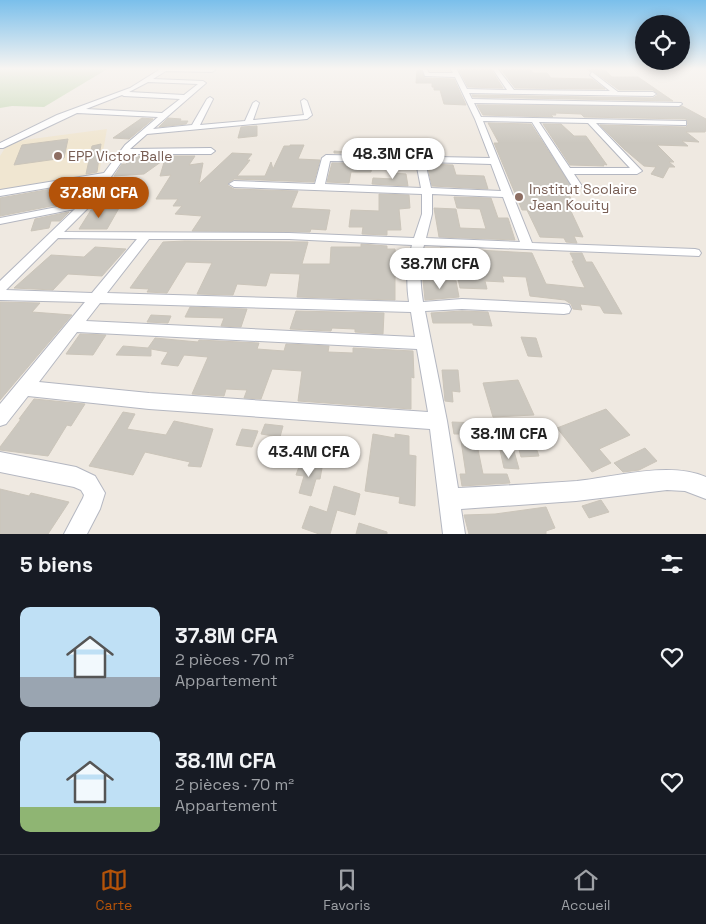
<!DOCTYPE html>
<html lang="fr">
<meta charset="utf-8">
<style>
body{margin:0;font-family:"Space Grotesk",sans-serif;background:#242831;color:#f1f3f6;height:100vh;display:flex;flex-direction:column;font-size:19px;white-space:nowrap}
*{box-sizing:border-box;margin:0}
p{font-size:16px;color:#9ea1a6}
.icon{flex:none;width:28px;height:28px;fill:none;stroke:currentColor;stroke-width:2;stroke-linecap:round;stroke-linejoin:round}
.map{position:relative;height:534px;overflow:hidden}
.panel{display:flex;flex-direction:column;background:#171b24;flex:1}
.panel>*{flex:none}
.fabs{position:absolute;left:635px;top:15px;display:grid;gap:10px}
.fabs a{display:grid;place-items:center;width:55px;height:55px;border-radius:50%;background:#171b24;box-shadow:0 2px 12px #0003;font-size:25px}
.price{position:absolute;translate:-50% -42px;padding:0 11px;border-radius:18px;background:#fff;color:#222;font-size:16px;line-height:32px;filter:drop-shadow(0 1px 2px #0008)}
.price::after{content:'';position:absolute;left:50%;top:30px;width:15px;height:11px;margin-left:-8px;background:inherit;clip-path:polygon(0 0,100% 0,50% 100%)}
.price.selected{background:#b45309;color:#fff}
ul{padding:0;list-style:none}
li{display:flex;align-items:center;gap:15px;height:125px;padding:0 20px}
li span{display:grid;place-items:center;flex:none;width:140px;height:100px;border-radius:10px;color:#555}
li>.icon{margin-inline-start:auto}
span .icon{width:60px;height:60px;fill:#fffc;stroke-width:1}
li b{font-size:21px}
h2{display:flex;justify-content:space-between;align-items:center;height:60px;padding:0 20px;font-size:21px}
.tab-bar{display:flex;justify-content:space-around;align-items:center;height:70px;border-top:1px solid #363941;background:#171b24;font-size:14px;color:#9ea1a6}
.tab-bar a{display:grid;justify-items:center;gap:2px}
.tab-bar .selected{color:#b45309}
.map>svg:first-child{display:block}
.education{fill:#f0e6d1}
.cemetery{fill:#c8d9b8}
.building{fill:#cbc7bf;stroke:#cbc5ba}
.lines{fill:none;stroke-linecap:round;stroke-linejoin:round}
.minor-casing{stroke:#b4b7c1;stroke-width:2}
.minor{fill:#fff;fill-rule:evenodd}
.education-dot{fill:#8d6e63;stroke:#fff;stroke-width:2}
.labels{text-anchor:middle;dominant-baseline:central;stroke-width:4;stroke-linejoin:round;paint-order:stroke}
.far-education-label{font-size:14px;fill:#785e54;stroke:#fff;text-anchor:start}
</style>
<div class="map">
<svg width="706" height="534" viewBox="0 0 706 534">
<rect width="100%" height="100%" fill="#efe9e1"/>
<path class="education" d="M107 129 99 174 0 190V156L9 142Z"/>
<path class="cemetery" d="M0 68H109L44 107 12 106 0 108Z"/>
<g class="building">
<path d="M458 68H490L503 88 468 87Z"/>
<path d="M500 68H530L533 73H547L551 78 592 79 605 89 515 88Z"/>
<path d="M587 69 605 70 612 77H638L673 101 473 97 472 95 653 98 658 95 653 90H619L593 71 590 72Z"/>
<path d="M417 70H421L425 78 454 79 466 105 444 104 440 90H434V87H432V83H416Z"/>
<path d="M477 105 682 106 706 119V130L705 132H686L699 142 682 141 688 146 657 145 674 162H669L675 167H669L663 178 651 174 656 167 644 166 624 149 600 125 686 127 688 125 686 119 584 117 581 114 555 113 556 115H551L553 117 483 115Z"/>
<path d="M142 118 153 119 129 139 113 138Z"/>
<path d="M168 118 181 119 180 121H188L186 124 159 127Z"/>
<path d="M488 123 531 124 575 192H567L577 208 569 207 583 237 574 236 577 243 566 242 564 238 540 237 527 210H522L494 143H499Z"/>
<path d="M543 124H561L574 136H586L607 165 603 164 604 166 570 165Z"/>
<path d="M257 126V136L238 138 241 127Z"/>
<path d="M68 139 64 158 14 165 22 145Z"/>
<path d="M101 144 97 172 86 174 92 146Z"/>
<path d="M290 145H304L298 159 320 160 314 182 234 179 227 185 234 189 298 191 291 208 330 210 326 230 311 229 310 232 192 231 202 216 175 214 182 206H173L178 199H156L171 175 160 176 165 159 144 174 114 176 122 164H126L135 156H195L189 165 203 163 199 184 232 153 252 154 247 160H250L247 164 237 176H265L271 162 273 169 284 146H290Z"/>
<path d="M349 146 373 149V154L334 153V151L348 152Z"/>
<path d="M332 163H372L371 172H351L349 183 327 182Z"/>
<path d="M427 164 453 165 456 175 484 176 488 189 432 186Z"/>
<path d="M393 173 406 174 408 186 372 184 373 178 393 179Z"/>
<path d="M86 183 85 196 82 200 0 216V198Z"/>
<path d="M379 194 409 195 410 208 399 209 401 230H387V235L362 234 363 227H349L351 210 379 211Z"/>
<path d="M454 197 491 198 498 218H508L515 240 439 237 434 208 456 209 460 228 486 229 480 209 457 208Z"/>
<path d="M119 208 107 229H79L91 210Z"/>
<path d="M69 212 60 221H51L49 228 31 231 35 219Z"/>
<path d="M185 241 308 242 302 264H330L331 247H361V244L387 246V249H395L396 262H402L403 276H395V300L297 297 300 274 270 273 266 286 237 284 233 295 197 294 212 263 186 262 167 293 147 292 149 289 130 288 163 242Z"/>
<path d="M95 247 126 249 102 276 68 274 53 290 14 288 51 255 84 257Z"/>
<path d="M440 248 532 253 546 284 585 288 572 261H574L570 253H582L586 262H592L622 314 604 313 600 306 580 304 582 310 573 309 571 304 565 300 530 296 526 277 502 276 504 282 485 281 487 289 460 288 454 260H440Z"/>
<path d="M423 280 456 281 459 297 425 300Z"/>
<path d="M0 302 40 303 32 312 72 315 0 400Z"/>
<path d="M190 307 245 309H247L241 327 221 326 224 318 185 317Z"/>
<path d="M296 311 384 313 383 334 355 332V329L332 328 331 331 290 329Z"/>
<path d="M462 311 488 312 492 326 473 325V323H433L431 313Z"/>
<path d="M151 315 171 316 168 323 147 322Z"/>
<path d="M80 334 106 335 93 355 66 354Z"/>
<path d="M521 337 536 338 542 357 528 356Z"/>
<path d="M155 338 198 342 199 340 259 343 257 349 284 351 286 344 329 346 328 352 353 353V348L413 351 414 378 411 377V409L298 401 302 371 272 369 261 399 244 398 247 390 226 389 224 396 192 394 208 357 184 355 178 366 161 364 168 352 151 349V356L116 355 123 346 148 348Z"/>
<path d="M442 370H458L460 392 452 391 453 402 445 401Z"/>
<path d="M518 380 534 415 493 417 483 383Z"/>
<path d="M34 399 85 404 71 426 67 425 48 456 0 450V447L21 419H19Z"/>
<path d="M606 409 630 435 599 449 611 463 592 472 557 428Z"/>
<path d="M123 412 135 414 127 429 166 435 174 421 213 429 201 467 188 466 190 462 145 452 133 475 89 466Z"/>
<path d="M452 422 479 423 482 435H475L483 474H507L510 483 462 486 460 474H466L460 434H454Z"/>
<path d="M265 424 283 426 280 437 261 434Z"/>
<path d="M242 429 258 431 252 447 236 445Z"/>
<path d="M373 434 395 438V434L409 436V455L416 456 415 506 399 503 400 497 365 491Z"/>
<path d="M535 445 539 456 521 457 518 446Z"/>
<path d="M645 448 657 461 639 470 623 472 614 463Z"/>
<path d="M500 450 514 451 519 469 504 468Z"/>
<path d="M300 464 322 468 320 479H316L311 496 299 493 304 476 296 475Z"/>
<path d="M334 486 360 494 355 515 337 510 330 534H319L302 528 310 506 327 512Z"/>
<path d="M0 489 29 496 31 493 69 502 48 534H0Z"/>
<path d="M601 500 609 512 589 518 582 506Z"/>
<path d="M546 507 555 528 546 531V534H469L464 515 495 514Z"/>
<path d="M359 523 387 532V534H356Z"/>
</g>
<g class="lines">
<g class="minor-casing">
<g id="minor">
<path d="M162 68H212L215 70 212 72 166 71 153 79 203 81 206 83 153 129 192 125 207 99 210 97 213 99 200 125 245 121 253 103 256 101 259 103 253 120 304 115 301 101 304 99 307 101 312 115 307 119 147 134 130 149 211 148 215 151 211 154H127L92 204 64 232 289 233 414 238 422 214V194L234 187 229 184 234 181 315 184 322 158 326 155 490 158 475 119 455 77 425 76 422 68H426L429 73H453L450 68H456L467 89 507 90 492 68H497L514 90 610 91 590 75 592 72 618 92H653L656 94 653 96 469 93 472 99 681 103 682 104 679 106 474 103 481 117 686 121V125H683L596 123 642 171 637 174H574L582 186 577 189 572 186 532 122 483 121 532 243 695 249 699 250 701 253 699 256 424 245C419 263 420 284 423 302L462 299 564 304 569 305 571 309 569 313 564 314 462 309 425 311 447 421 458 488C497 486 537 484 577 481 616 477 669 461 706 477V499L685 491 667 490 576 501 461 509 465 534H443L430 429 149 409 28 396 6 424 0 426V404L85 302 0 300V281L75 209 0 224V218L83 202 100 179 0 196V190L104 173 125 145 158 117 77 113 3 148H0V143L57 115 130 88ZM148 82 198 84 184 95 129 92ZM122 95 124 96 180 99 162 113 86 109ZM539 122 588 123 630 168H570ZM330 161 416 162 421 188 325 184ZM425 162 491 164 501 191 431 188ZM432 194 503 197 520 242 426 238 432 214ZM58 238 137 239 92 293 6 290ZM149 239H289L412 245C407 263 406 283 409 302L107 293ZM100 303 411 312 415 337 86 321ZM77 332 417 349 428 412 149 393 39 382Z"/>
<path d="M0 452 76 467 95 476 105 493 100 509 87 534H64L83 498 84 495 81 490 74 487 0 472Z"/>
</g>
</g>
<use href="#minor" class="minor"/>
</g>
<linearGradient id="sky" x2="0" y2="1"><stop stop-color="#7abfeb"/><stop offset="0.48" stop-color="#f8f5f2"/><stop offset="1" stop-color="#f8f5f2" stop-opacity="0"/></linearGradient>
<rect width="706" height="143" fill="url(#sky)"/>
<g class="education-dot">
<circle cx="58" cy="156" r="5"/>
<circle cx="519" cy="197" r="5"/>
</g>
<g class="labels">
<g class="far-education-label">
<text x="68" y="156">EPP Victor Balle</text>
<text x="529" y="189">Institut Scolaire<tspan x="529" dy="16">Jean Kouity</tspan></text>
</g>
</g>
</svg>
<div class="fabs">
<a><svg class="icon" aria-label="locate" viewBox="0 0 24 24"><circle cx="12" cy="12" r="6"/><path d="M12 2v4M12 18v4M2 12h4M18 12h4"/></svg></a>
</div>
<b class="price" style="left:393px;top:180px">48.3M CFA</b>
<b class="price selected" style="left:99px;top:219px">37.8M CFA</b>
<b class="price" style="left:440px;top:290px">38.7M CFA</b>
<b class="price" style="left:509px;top:460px">38.1M CFA</b>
<b class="price" style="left:309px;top:478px">43.4M CFA</b>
</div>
<section class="panel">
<h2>5 biens<svg class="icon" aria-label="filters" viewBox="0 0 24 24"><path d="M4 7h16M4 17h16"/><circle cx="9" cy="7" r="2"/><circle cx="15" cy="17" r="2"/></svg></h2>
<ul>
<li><span style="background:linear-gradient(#bfe0f5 70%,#9aa5b1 0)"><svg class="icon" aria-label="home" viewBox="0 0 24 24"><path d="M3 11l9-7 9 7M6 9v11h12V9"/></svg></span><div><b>37.8M CFA</b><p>2 pièces · 70 m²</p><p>Appartement</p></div><svg class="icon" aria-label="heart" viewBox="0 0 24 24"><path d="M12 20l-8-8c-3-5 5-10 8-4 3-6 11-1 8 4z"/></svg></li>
<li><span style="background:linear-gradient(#bfe0f5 75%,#8fb573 0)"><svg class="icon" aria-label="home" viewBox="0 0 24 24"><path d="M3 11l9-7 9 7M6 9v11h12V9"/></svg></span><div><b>38.1M CFA</b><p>2 pièces · 70 m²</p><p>Appartement</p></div><svg class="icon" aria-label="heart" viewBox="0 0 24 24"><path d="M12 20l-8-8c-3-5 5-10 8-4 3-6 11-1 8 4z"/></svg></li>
</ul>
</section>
<nav class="tab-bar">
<a class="selected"><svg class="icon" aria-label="map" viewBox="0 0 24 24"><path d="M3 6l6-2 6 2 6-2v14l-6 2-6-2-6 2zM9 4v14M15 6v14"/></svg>Carte</a>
<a><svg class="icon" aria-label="saved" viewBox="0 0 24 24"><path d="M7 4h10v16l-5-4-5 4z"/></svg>Favoris</a>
<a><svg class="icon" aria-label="home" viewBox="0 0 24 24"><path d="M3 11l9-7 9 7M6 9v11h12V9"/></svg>Accueil</a>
</nav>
